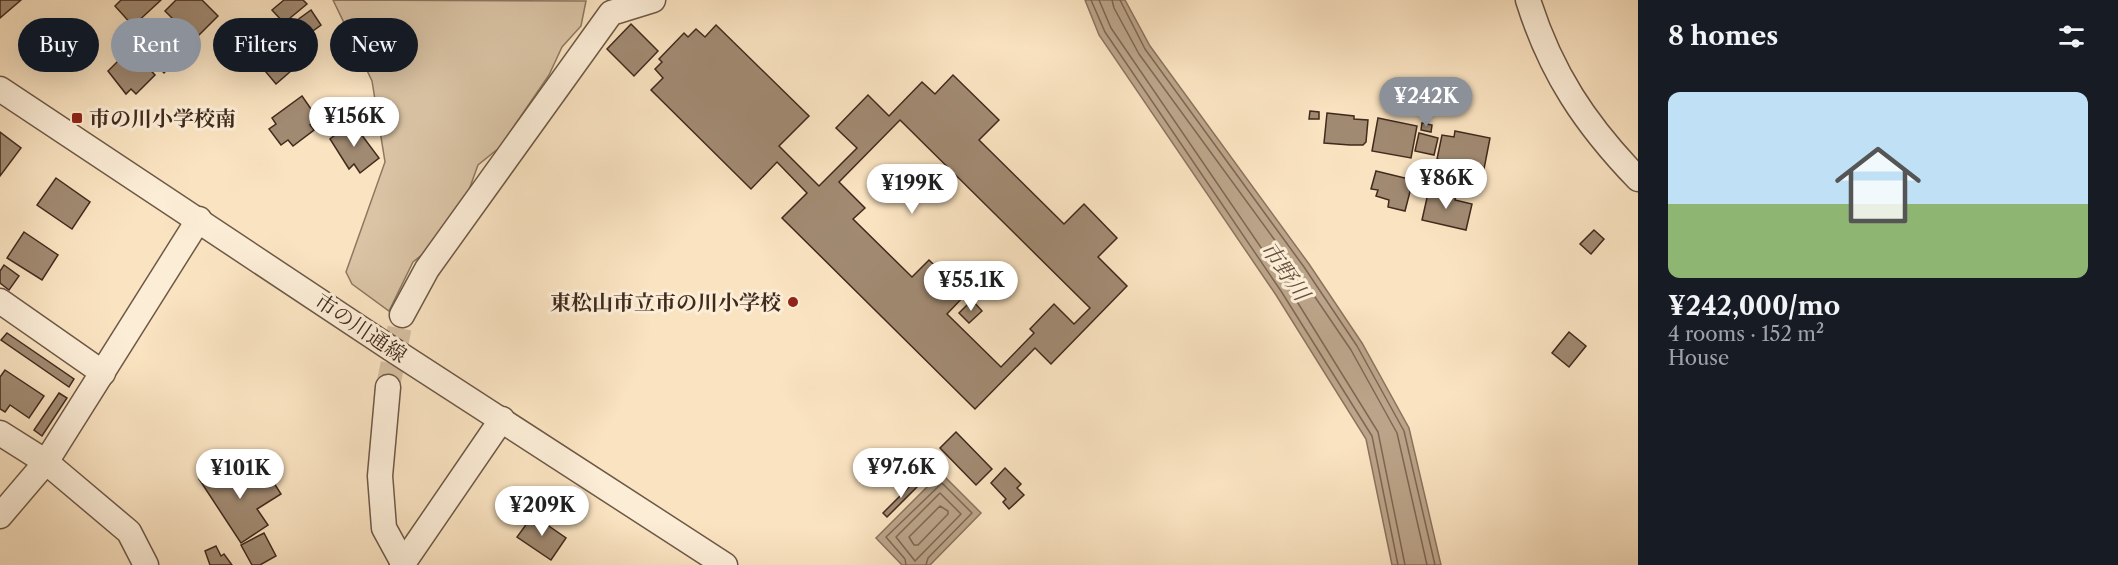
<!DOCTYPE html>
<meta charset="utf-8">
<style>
body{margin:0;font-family:"Libre Caslon Text","Noto Serif JP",serif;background:#242831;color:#f1f3f6;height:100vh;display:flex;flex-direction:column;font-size:22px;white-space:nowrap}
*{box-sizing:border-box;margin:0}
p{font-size:20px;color:#9ea1a6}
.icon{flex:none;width:33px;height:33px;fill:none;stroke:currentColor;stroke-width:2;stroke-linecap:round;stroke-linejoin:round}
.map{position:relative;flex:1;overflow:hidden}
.side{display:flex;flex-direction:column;background:#171b24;width:480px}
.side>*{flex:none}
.top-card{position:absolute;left:18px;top:18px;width:570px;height:54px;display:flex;gap:12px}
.price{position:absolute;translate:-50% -51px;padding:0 14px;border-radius:21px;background:#fff;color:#222;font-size:20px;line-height:39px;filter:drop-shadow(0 2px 3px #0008)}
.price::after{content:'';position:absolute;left:50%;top:36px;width:18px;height:14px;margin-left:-9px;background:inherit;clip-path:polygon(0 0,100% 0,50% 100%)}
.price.on{background:#8c9099;color:#fff}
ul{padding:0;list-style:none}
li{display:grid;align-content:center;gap:12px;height:318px;padding:0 30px}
li span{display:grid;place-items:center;height:186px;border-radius:12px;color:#555}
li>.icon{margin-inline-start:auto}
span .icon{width:108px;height:108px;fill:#fffc;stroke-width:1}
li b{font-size:26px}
h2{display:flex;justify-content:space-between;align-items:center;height:72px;padding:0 30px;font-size:26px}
.chip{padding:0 21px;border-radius:27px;background:#171b24;box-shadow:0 6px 24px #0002;font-size:21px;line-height:54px}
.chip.on{background:#8c9099;color:#fff}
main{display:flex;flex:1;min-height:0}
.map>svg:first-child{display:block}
.green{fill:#dac4a5;stroke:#8d7761;stroke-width:1.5}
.water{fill:#bba489;stroke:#8a735e;stroke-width:1.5}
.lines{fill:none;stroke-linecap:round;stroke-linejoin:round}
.shore{stroke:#7e6753;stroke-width:1.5}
.building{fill:#a18a72;stroke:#402a1d;stroke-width:1.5;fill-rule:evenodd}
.minor-tunnel{stroke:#d5bea0;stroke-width:24;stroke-dasharray:24 12;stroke-linecap:butt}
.minor-casing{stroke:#6e5846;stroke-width:27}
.minor{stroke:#fcedd7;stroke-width:24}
.poi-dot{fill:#8f2418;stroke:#fcedd7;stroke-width:2}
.labels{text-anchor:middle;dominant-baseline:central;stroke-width:6;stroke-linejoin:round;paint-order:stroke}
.poi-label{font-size:21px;font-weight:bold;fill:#402a1d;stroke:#fcedd7;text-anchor:start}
.street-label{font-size:21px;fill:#402a1d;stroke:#fcedd7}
.water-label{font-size:22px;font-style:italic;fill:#654f3d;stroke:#fcedd7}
</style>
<main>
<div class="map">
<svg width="1638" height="565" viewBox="0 0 1638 565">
<rect width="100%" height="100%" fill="#fae3c1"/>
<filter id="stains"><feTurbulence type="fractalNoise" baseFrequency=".00333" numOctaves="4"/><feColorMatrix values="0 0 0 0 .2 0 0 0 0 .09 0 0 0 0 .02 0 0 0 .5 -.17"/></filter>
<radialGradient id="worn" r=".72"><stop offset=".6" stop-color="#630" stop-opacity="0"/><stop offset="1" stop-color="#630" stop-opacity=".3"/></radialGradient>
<path class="green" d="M333 0 586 1 581 26 562 47 549 75 499 148 478 165 466 198 448 234 413 262 389 311 352 284 346 272 385 162 372 81Z"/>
<g class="water">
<path d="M1085 0H1125L1150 46 1309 264 1362 343 1409 428 1441 565H1392L1366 439 1276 295 1099 35Z"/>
<path d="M941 473 981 513 930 565H902L876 538Z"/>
</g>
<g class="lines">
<g class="shore">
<path d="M1091 0 1105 32 1281 291 1372 436 1398 565"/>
<path d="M1099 0 1111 28 1288 287 1378 432 1405 565"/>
<path d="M1112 0 1114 8 1139 54 1298 272 1351 350 1397 433 1427 565"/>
<path d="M1120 0 1145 49 1304 267 1357 346 1404 431 1435 565"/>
<path d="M940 493 961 514 915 561 896 537Z"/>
<path d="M940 506 948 511V514L918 545H914L909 537Z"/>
<path d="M906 565 905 559 886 537 942 483 972 513 928 558 926 565"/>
</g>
</g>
<g class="building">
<path d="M0 0H21L0 18Z"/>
<path d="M121 0H161L133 26 115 6Z"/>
<path d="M176 0H202L218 16 194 40 165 11Z"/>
<path d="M284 0H303L307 4 284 23 272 10Z"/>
<path d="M311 10 321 25 306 36 296 21Z"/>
<path d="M277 20 290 36 296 31 313 52 276 84 245 47Z"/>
<path d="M631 24 658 51 634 76 607 49Z"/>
<path d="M716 25 809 116 779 146 819 186 857 148 836 128 868 95 889 116 922 82 935 94 953 75 999 120 979 140 1064 224 1084 204 1117 238 1098 257 1127 286 1051 364 1035 348 975 409 782 218 807 193 777 162 751 189 651 90 663 78 655 69 662 62 659 59 684 33 688 37 696 29 705 37ZM900 120 1090 308 1074 324 1054 304 1030 329 1034 333 1001 367 947 314 965 295 929 260 912 277 853 219 865 208 839 182Z"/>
<path d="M137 39 144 47 138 53 131 45Z"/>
<path d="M165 44 179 58 164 73 150 58Z"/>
<path d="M125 54 139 69 144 63 155 75 136 94 131 89 126 94 108 71Z"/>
<path d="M302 96 318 119 310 125 314 130 293 146 288 140 281 145 269 129 276 124 272 118Z"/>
<path d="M1310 111 1319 112V119H1309Z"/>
<path d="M1327 113 1354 116V119L1368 120 1366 142 1363 145H1350L1324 143Z"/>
<path d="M1378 118 1417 126 1411 158 1372 151Z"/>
<path d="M352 122 379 158 360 173 354 164 349 169 330 139Z"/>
<path d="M1422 123 1432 125 1431 132 1421 130Z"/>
<path d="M1455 131 1490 138 1484 169 1472 167 1471 171 1449 167 1450 162 1437 159 1442 135 1454 137Z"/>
<path d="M0 132 21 148 0 176Z"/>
<path d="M1419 133 1438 138 1434 155 1415 151Z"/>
<path d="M1376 171 1413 180 1405 211 1388 207 1389 200 1376 196 1378 190 1371 189Z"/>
<path d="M56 178 90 202 72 229 37 205Z"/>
<path d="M1429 189 1456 195 1455 200 1472 204 1466 230 1422 220Z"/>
<path d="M1594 230 1604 239 1591 254 1580 244Z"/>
<path d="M24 232 58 255 42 280 7 258Z"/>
<path d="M4 265 19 276 9 290 0 283V271Z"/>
<path d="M1002 268 1010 277 996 292 987 283Z"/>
<path d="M972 300 982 311 969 323 959 313Z"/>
<path d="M1569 332 1586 346 1569 367 1552 353Z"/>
<path d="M7 333 74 379 69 387 1 340Z"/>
<path d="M5 370 44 396 29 418 10 405 5 412 0 409V377Z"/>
<path d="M59 393 67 398 42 436 34 430Z"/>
<path d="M956 432 992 469 976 485 940 448Z"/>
<path d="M225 461 243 488 267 472 281 494 257 509 268 525 241 543 199 479Z"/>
<path d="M1005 468 1021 484 1017 488 1024 495 1009 509 1003 502 1006 499 991 483Z"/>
<path d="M915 481 919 485 887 517 883 513Z"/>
<path d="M533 515 566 538 551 560 517 537Z"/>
<path d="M264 533 276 556 260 565H252L241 545Z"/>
<path d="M216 546 221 556 224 554 232 565H210L205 551Z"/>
</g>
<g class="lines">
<path class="minor-tunnel" d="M388 387 402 315"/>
<g class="minor-casing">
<g id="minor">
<path d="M1528 0C1551 73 1585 124 1638 179"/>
<path d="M0 89 390 348 725 565"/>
<path d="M0 301 103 373"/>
<path d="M402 315 427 269 611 13 653 0"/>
<path d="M388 387 380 476 384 528 402 561"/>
<path d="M0 433 46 462 129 532 146 565"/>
<path d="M0 516 46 462 199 219"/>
<path d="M402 565 502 419"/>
</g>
</g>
<use href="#minor" class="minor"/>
</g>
<g class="poi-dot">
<rect x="71" y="112" width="12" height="12" rx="3"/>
<circle cx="793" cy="302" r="6"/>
</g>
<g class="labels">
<g class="poi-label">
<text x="89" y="118">市の川小学校南</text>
<text x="781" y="302" text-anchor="end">東松山市立市の川小学校</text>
</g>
<g class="street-label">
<text transform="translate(361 328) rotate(34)">市の川通線</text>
</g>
<g class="water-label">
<text transform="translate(1285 271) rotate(55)">市野川</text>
</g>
</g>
<rect width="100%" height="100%" filter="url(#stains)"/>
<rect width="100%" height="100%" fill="url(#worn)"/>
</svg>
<b class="price on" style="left:1426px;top:128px">¥242K</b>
<b class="price" style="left:354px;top:148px">¥156K</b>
<b class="price" style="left:1446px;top:210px">¥86K</b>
<b class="price" style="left:912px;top:215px">¥199K</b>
<b class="price" style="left:971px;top:312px">¥55.1K</b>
<b class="price" style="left:901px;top:499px">¥97.6K</b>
<b class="price" style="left:240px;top:500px">¥101K</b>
<b class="price" style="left:542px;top:537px">¥209K</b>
<div class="top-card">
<a class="chip">Buy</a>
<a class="chip on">Rent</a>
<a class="chip">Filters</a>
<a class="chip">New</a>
</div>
</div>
<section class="side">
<h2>8 homes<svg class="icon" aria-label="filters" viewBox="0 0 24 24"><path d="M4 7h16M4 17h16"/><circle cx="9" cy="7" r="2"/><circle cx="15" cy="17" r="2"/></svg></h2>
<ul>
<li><span style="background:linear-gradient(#bfe0f5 60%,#8fb573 0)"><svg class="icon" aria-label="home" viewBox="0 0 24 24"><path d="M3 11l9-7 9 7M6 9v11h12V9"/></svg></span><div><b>¥242,000/mo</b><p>4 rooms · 152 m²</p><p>House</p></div></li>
</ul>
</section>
</main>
